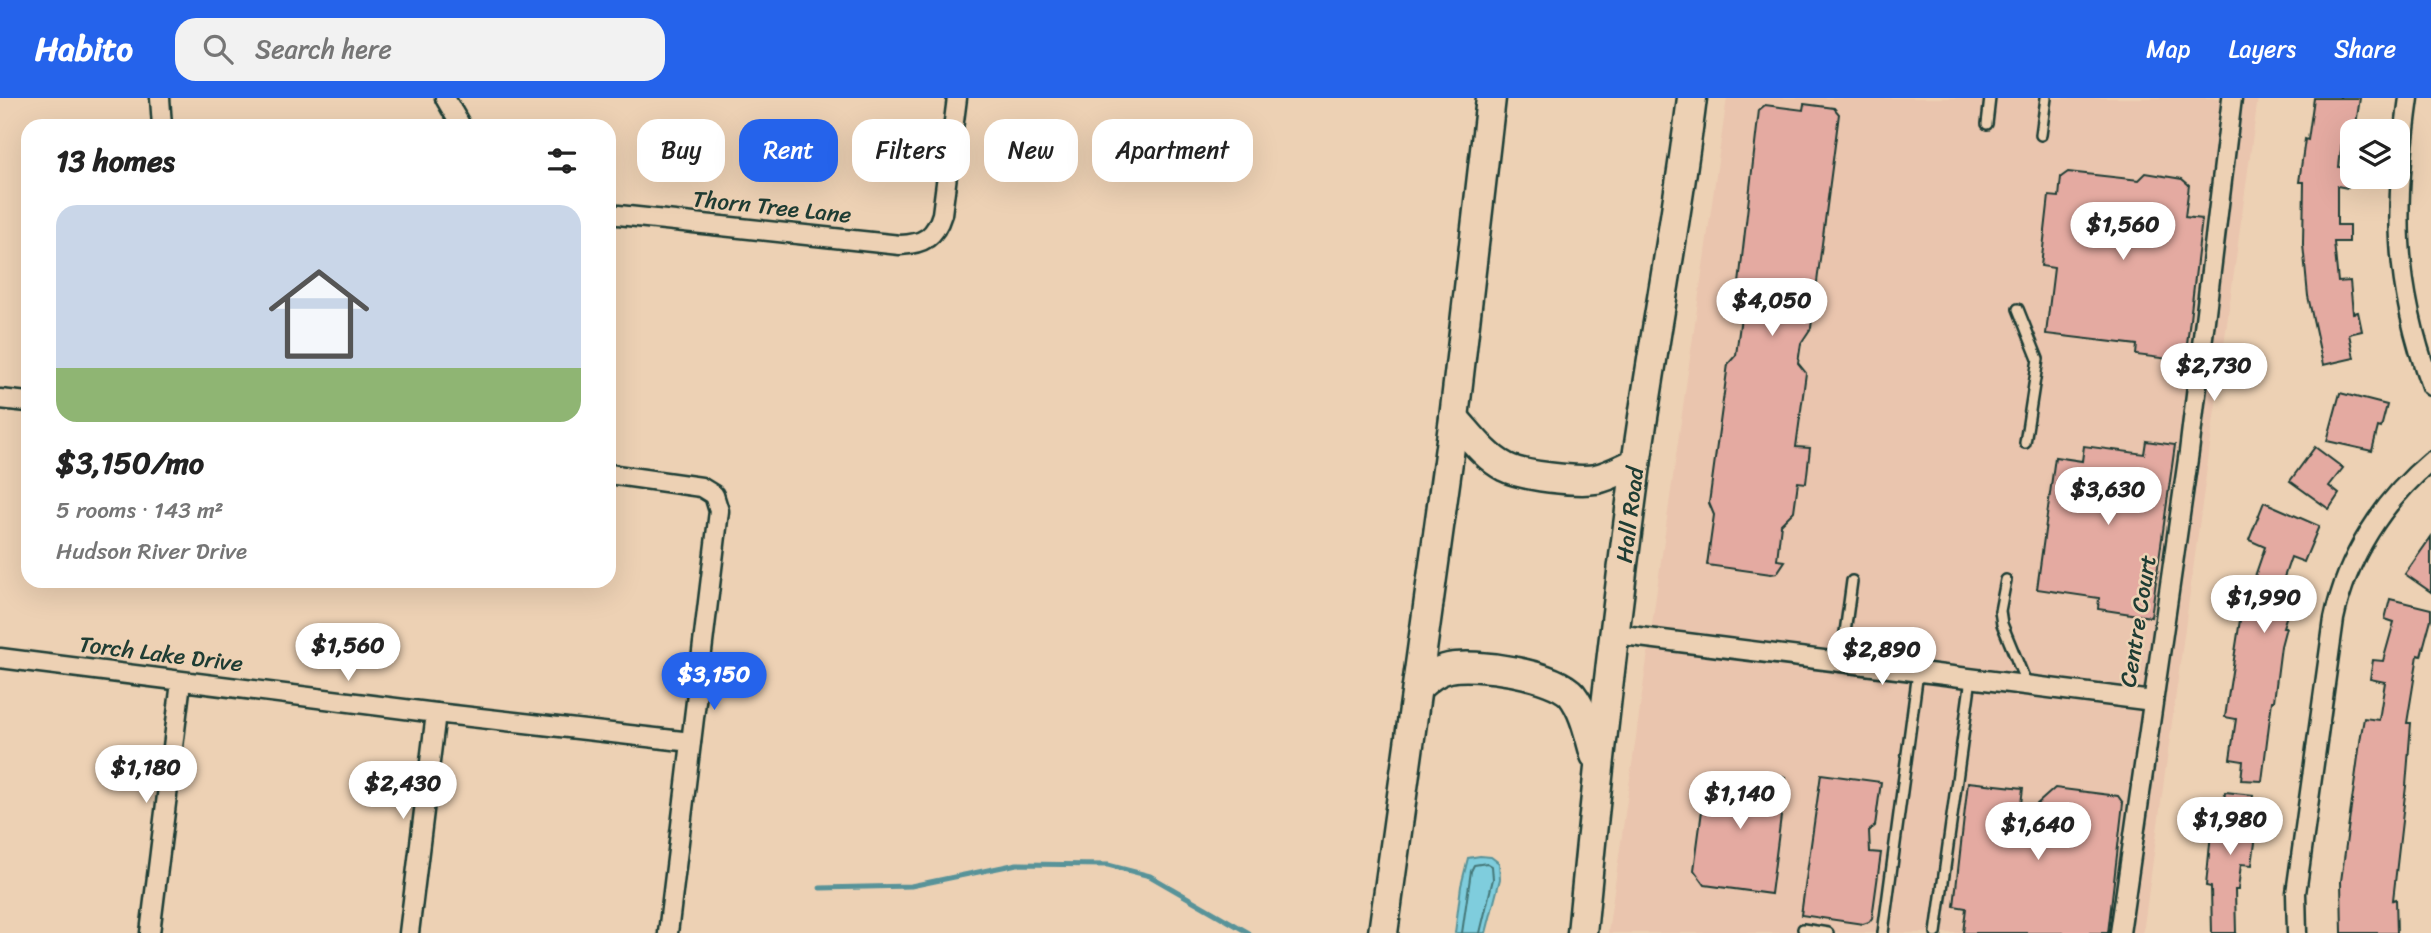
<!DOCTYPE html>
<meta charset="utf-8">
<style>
body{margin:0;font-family:Sriracha,sans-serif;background:#f2f2f2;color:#222;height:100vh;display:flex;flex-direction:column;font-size:26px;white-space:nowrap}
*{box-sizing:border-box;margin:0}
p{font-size:23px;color:#767676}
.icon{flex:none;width:38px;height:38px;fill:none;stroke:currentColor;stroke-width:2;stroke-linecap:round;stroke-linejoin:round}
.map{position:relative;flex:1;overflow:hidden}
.details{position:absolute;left:21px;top:21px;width:595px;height:469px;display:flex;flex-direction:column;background:#fff;border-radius:21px;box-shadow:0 7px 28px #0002}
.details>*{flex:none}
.guide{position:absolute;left:637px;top:21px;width:665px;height:63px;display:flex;gap:14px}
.fabs{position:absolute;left:2340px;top:21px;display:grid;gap:14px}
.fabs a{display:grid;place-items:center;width:70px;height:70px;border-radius:14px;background:#fff;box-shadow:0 7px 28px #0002;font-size:35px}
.price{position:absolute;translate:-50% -60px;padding:0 16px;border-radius:24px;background:#fff;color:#222;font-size:23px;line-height:46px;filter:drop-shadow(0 2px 4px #0008)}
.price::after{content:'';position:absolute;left:50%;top:42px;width:21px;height:16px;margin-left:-10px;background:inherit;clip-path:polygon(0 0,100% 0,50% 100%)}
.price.selected{background:#2563eb;color:#fff}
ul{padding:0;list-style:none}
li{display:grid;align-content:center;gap:14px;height:371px;padding:0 35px}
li+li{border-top:2px solid #e0e0e0}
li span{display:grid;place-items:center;height:217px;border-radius:21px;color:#555}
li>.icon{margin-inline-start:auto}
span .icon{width:126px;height:126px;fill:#fffc;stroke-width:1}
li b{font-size:30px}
h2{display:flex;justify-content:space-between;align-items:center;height:84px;padding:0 35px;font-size:30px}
.chip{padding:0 24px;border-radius:21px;background:#fff;box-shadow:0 7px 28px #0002;font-size:24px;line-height:63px}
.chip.selected{background:#2563eb;color:#fff}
header{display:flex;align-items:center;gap:42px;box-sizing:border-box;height:98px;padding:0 35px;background:#2563eb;color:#fff}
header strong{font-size:33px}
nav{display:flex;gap:38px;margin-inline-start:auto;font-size:24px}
.search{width:490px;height:63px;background:#f2f2f2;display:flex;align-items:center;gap:18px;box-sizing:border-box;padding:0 24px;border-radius:21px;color:#767676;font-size:26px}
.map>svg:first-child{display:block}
.built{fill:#eac5ae}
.water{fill:#7fcddd;stroke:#599399;stroke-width:2}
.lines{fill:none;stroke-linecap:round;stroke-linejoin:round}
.shore{stroke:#457778;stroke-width:2}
.stream{stroke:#599399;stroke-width:5}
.building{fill:#e4aaa1;stroke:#1f3d34;stroke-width:2}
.service-casing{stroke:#1f3d34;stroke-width:14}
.minor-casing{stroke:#1f3d34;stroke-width:23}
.trunk-casing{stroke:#1f3d34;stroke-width:33}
.service{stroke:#edd1b4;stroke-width:9}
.minor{stroke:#edd1b4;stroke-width:18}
.trunk{stroke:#edd1b4;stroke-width:28}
.labels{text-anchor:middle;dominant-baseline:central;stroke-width:5;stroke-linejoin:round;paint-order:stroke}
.street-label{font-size:23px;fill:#1f3d34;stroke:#edd1b4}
</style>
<header>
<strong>Habito</strong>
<div class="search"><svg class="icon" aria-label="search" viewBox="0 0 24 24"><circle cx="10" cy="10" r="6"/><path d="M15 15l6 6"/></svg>Search here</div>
<nav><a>Map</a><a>Layers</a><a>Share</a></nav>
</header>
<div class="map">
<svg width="2431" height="835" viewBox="0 0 2431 835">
<rect width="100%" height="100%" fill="#edd1b4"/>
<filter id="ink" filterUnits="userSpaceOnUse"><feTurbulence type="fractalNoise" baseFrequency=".0143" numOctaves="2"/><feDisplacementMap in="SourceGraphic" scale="14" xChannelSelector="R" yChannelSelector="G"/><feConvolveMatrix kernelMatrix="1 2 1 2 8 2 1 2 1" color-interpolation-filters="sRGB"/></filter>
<g filter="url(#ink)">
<path class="built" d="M1727 0H2258L2143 835H1608Z"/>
<path class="water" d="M1480 758 1491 759 1499 765 1500 781 1486 835H1455L1461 788 1468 760Z"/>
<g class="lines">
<path class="shore" d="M1462 835 1471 773 1474 767 1487 765 1492 768 1493 781 1480 835"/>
<path class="stream" d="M820 790 911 788 1017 766 1108 767 1150 778 1249 835"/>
</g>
<g class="building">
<path d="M2314 0H2360L2355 33 2343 34 2339 69 2351 71 2348 90 2337 88V127H2349V144H2334L2338 184 2350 183 2353 215 2358 214 2362 233 2349 236 2354 260 2323 267 2308 198 2303 146 2304 84H2299L2305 41 2308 42Z"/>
<path d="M1804 6 1834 10 1839 16 1811 230 1801 245 1798 265 1806 275 1796 349 1810 350 1806 385 1798 384 1794 413 1781 426 1777 462 1785 463 1777 475 1771 476 1707 467 1714 417 1709 405 1728 266 1736 257 1742 211 1737 203 1759 12 1765 7 1803 12Z"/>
<path d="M2068 74 2139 82 2146 75 2182 81 2189 87 2185 119 2202 121 2185 263 2136 257 2137 247 2046 236 2054 170 2041 168 2049 98 2059 99 2061 79Z"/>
<path d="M2340 295 2387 307 2381 330 2378 329 2372 353 2327 343Z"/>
<path d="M2146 343 2175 347 2151 519 2098 511 2099 500 2037 491 2055 359 2082 363 2084 348 2144 356Z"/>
<path d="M2315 349 2343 370 2329 388 2339 396 2329 411 2290 383Z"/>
<path d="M2264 404 2319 428 2304 464 2291 459 2280 491 2294 496 2283 529H2286L2281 548 2274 603H2272L2262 683 2241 682 2243 663 2230 661 2236 621 2225 619 2240 522 2265 449 2249 442Z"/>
<path d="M2431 439V494L2405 476Z"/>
<path d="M2390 501 2431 511V521L2421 558 2418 557 2407 625H2411L2406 688 2393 802 2396 801 2397 835H2342L2341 783 2361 637 2364 620 2379 622 2385 584 2370 581 2373 562 2383 563 2394 524 2385 521Z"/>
<path d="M1745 674 1786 679 1771 796 1705 787 1694 772 1707 675 1744 680Z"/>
<path d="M1821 676 1881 684 1875 728 1869 733 1870 754 1881 755 1872 820 1869 824 1863 826 1801 817Z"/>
<path d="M1968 684 2023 690 2019 722 2055 690 2118 698 2123 705 2108 835H1963L1966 810 1954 808Z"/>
<path d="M2225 694 2253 697 2251 714 2259 715 2252 767 2241 766 2238 792H2235L2236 835H2212L2211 789 2206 788 2213 713 2223 714Z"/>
</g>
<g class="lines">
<g class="service-casing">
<g id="service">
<path d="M1987 26 1990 0"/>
<path d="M2041 37 2046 0"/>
<path d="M2018 211 2038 261 2025 345"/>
<path d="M2006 482 2000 513 2002 526 2027 587"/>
<path d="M1841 564 1852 483"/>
<path d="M1803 831 1828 835"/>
<path d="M1883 835 1918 574"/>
<path d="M1936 835 1971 580"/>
</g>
</g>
<g class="minor-casing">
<g id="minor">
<path d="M160 0 162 28"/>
<path d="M445 0 461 28"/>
<path d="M2409 0C2394 107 2393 185 2431 288"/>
<path d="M609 116 900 147C924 146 935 139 942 116L957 0"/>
<path d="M0 301 28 304"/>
<path d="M609 376 701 389 714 397 719 413 668 835"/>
<path d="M1615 536 2153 603"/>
<path d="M0 560 436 615 691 644"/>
<path d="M150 835 181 584"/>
<path d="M409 835 436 615"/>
<path d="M2120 835 2189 354 2232 0"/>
<path d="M2297 835 2296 795 2334 521C2347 459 2383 403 2431 363"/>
</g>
</g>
<g class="trunk-casing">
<g id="trunk">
<path d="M1454 320C1469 336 1485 359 1505 369 1522 378 1577 384 1596 381 1610 378 1624 370 1636 365"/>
<path d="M1418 589C1428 580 1436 573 1449 570 1475 564 1554 576 1572 597 1585 614 1589 637 1595 657"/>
<path d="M1383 835 1454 320 1491 0"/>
<path d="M1582 835C1597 679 1615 522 1636 367 1653 244 1677 123 1692 0"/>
</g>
</g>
<use href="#service" class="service"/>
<use href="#minor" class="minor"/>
<use href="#trunk" class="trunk"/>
</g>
</g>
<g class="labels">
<g class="street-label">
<text transform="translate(772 109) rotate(6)">Thorn Tree Lane</text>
<text transform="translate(1630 417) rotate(-83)">Hall Road</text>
<text transform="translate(2138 523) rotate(-81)">Centre Court</text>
<text transform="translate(161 556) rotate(7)">Torch Lake Drive</text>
</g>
</g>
</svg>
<div class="fabs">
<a><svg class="icon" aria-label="layers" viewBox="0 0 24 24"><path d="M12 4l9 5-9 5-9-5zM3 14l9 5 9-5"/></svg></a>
</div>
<b class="price" style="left:2123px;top:164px">$1,560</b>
<b class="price" style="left:1772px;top:240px">$4,050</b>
<b class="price" style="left:2214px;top:305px">$2,730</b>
<b class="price" style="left:2108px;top:429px">$3,630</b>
<b class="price" style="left:2264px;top:537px">$1,990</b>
<b class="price" style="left:348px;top:585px">$1,560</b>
<b class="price" style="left:1882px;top:589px">$2,890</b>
<b class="price selected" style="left:714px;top:614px">$3,150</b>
<b class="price" style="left:146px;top:707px">$1,180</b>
<b class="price" style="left:403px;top:723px">$2,430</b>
<b class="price" style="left:1740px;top:733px">$1,140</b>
<b class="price" style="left:2230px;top:759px">$1,980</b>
<b class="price" style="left:2038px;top:764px">$1,640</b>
<div class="guide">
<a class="chip">Buy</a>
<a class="chip selected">Rent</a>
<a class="chip">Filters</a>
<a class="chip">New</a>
<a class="chip">Apartment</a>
</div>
<section class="details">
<h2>13 homes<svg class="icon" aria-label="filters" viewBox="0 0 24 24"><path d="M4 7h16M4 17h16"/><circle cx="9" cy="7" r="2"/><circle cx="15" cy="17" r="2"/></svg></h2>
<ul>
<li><span style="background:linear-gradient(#c9d6e8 75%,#8fb573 0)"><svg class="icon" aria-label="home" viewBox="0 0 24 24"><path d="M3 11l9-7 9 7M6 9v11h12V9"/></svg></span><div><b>$3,150/mo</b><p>5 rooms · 143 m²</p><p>Hudson River Drive</p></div></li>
</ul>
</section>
</div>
